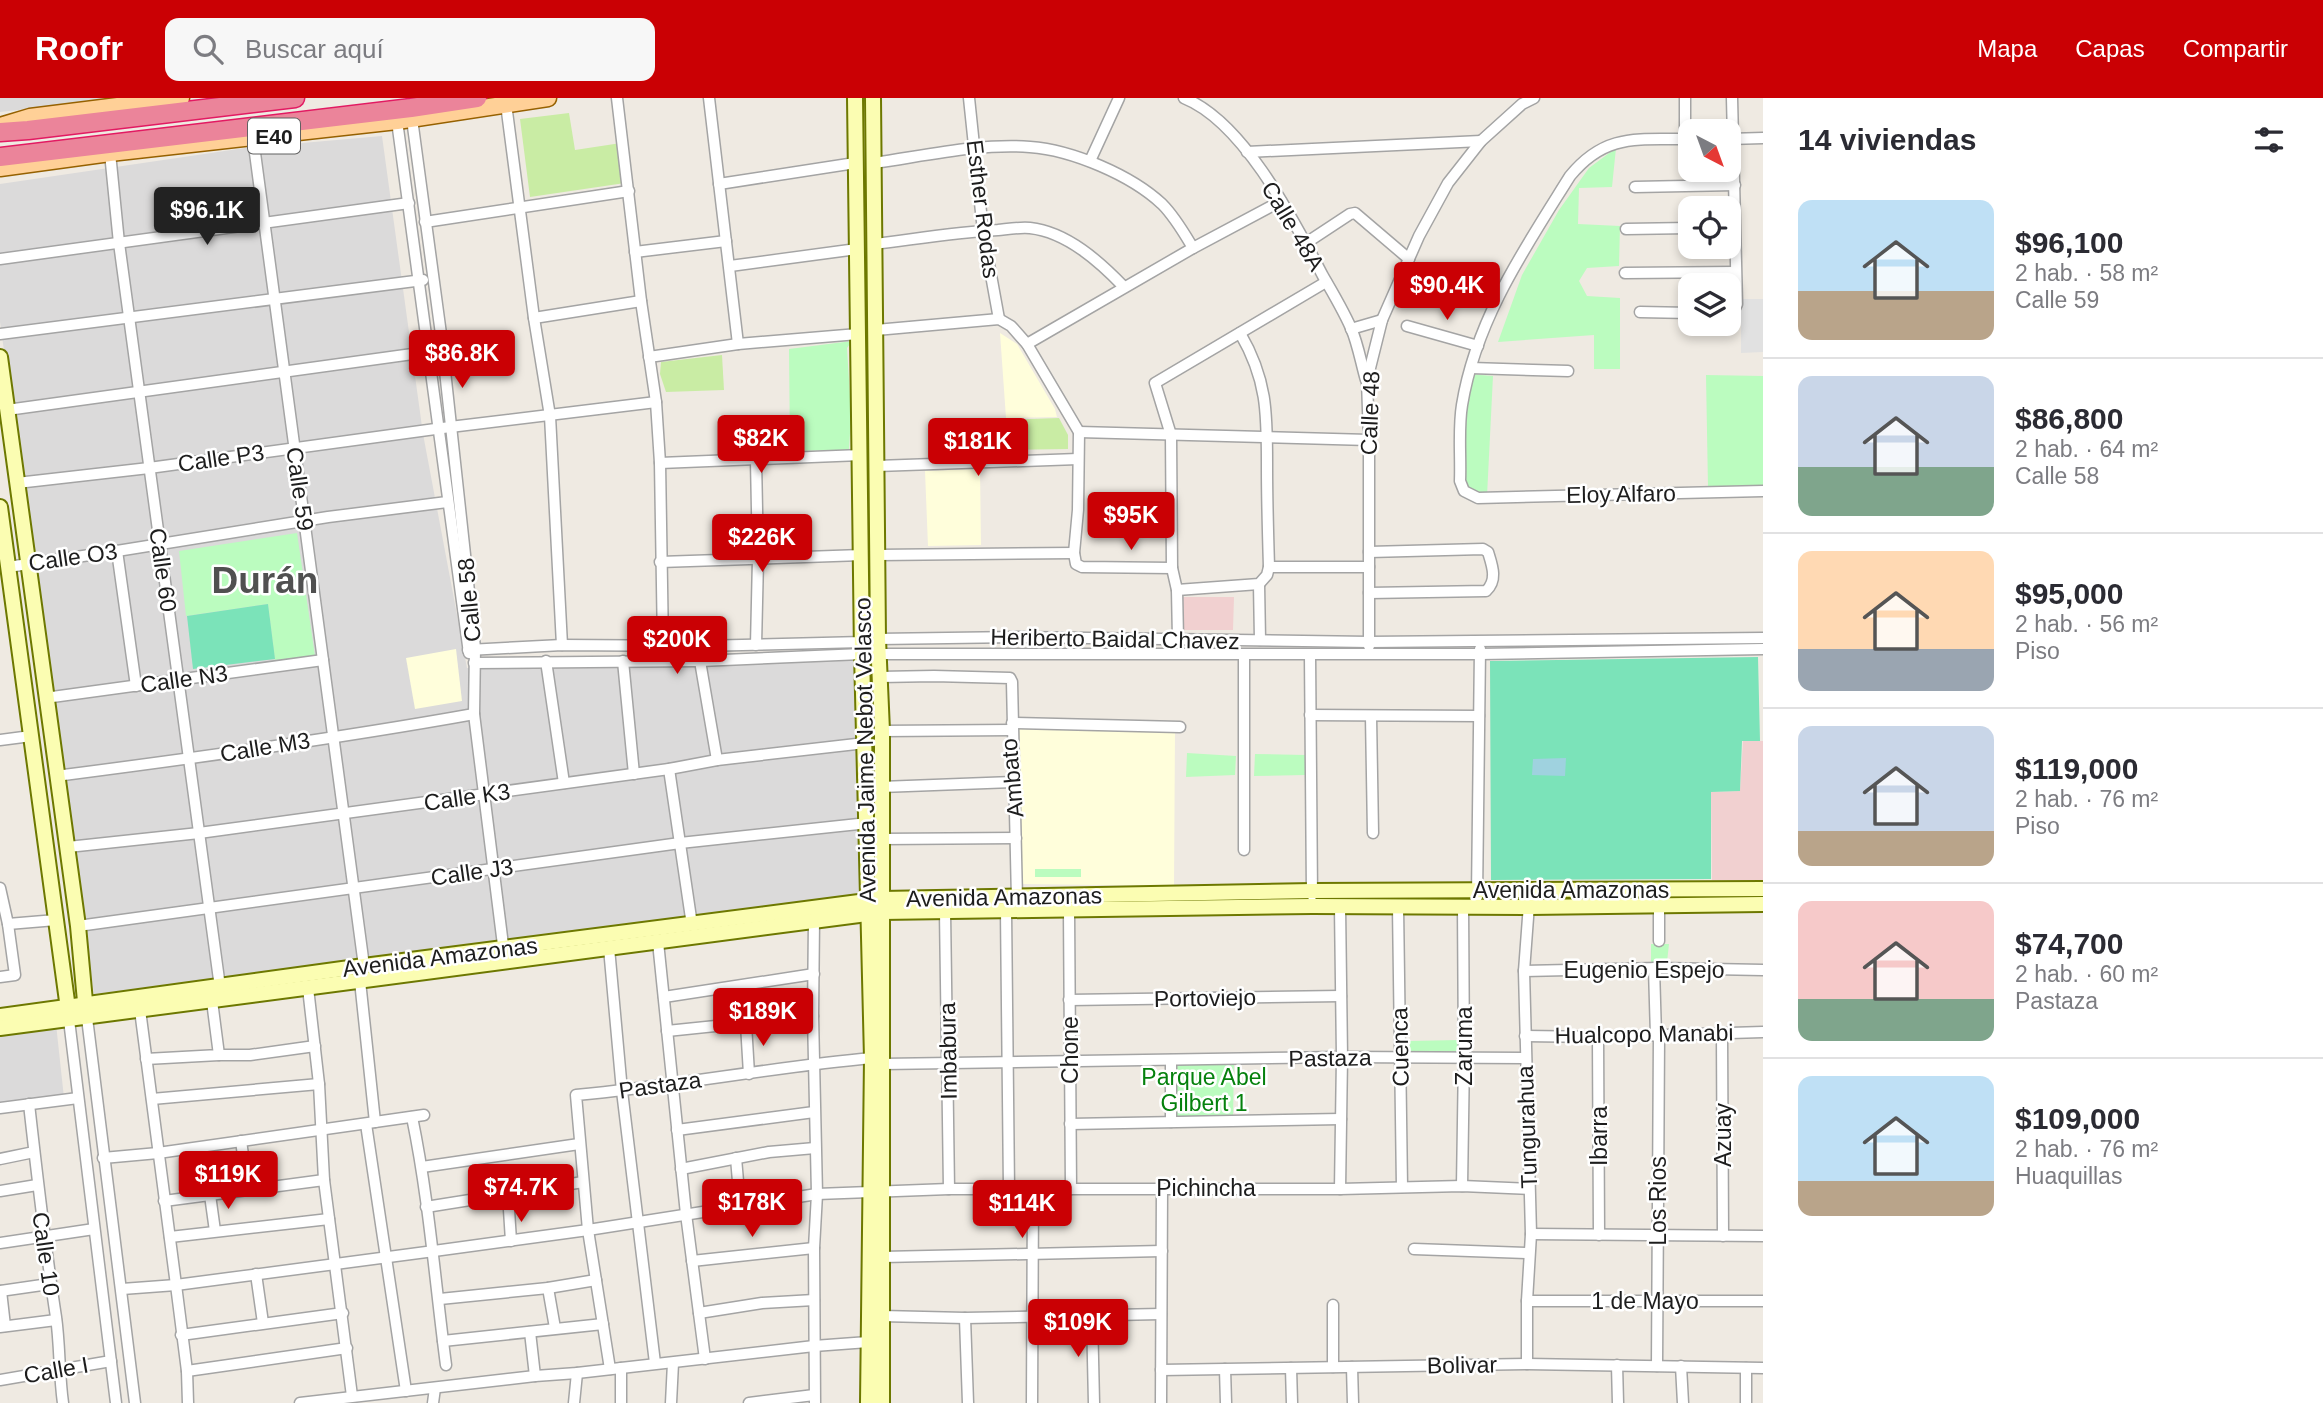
<!DOCTYPE html>
<html lang="es">
<meta charset="utf-8">
<style>
body{margin:0;font-family:Helvetica,sans-serif;background:#f7f7f7;color:#2b2b33;height:100vh;display:flex;flex-direction:column;font-size:26px;white-space:nowrap}
*{box-sizing:border-box;margin:0}
p{font-size:23px;color:#7c7c81}
.icon{flex:none;width:38px;height:38px;fill:none;stroke:currentColor;stroke-width:2;stroke-linecap:round;stroke-linejoin:round}
.map{position:relative;flex:1;overflow:hidden}
.details{display:flex;flex-direction:column;background:#fff;width:560px}
.details>*{flex:none}
.needle{width:46px;rotate:139deg}
.fabs{position:absolute;left:1678px;top:21px;display:grid;gap:14px}
.fabs a{display:grid;place-items:center;width:63px;height:63px;border-radius:14px;background:#fff;box-shadow:0 4px 10px #0003;font-size:35px}
.price{position:absolute;translate:-50% -60px;padding:0 16px;border-radius:7px;background:#ca0004;color:#fff;font-size:23px;line-height:46px;filter:drop-shadow(0 2px 4px #0008)}
.price::after{content:'';position:absolute;left:50%;top:42px;width:21px;height:16px;margin-left:-10px;background:inherit;clip-path:polygon(0 0,100% 0,50% 100%)}
.price.selected{background:#222;color:#fff}
ul{padding:0;list-style:none}
li{display:flex;align-items:center;gap:21px;height:175px;padding:0 35px}
li+li{border-top:2px solid #e1e1e2}
li span{display:grid;place-items:center;flex:none;width:196px;height:140px;border-radius:14px;color:#555}
li>.icon{margin-inline-start:auto}
span .icon{width:84px;height:84px;fill:#fffc;stroke-width:1}
li b{font-size:30px}
h2{display:flex;justify-content:space-between;align-items:center;height:84px;padding:0 35px;font-size:30px}
header{display:flex;align-items:center;gap:42px;box-sizing:border-box;height:98px;padding:0 35px;background:#ca0004;color:#fff}
header strong{font-size:33px}
nav{display:flex;gap:38px;margin-inline-start:auto;font-size:24px}
.search{width:490px;height:63px;background:#f7f7f7;display:flex;align-items:center;gap:18px;box-sizing:border-box;padding:0 24px;border-radius:14px;color:#7c7c81;font-size:26px}
main{display:flex;flex:1;min-height:0}
.map>svg:first-child{display:block}
.residential{fill:#dbdada}
.commercial{fill:#f1d0d0}
.education{fill:#fffedb}
.grass{fill:#c9eca4}
.park{fill:#bbfcbf}
.pitch{fill:#7be3b9}
.parking{fill:#e1e1e1}
.water{fill:#9fd2df}
.lines{fill:none;stroke-linecap:round;stroke-linejoin:round}
.street-casing{stroke:#a4a4a4;stroke-width:13}
.secondary-casing{stroke:#6d7800;stroke-width:18}
.primary-casing{stroke:#966100;stroke-width:19}
.highway-casing{stroke:#e21a62;stroke-width:21}
.street{stroke:#fff;stroke-width:10}
.secondary{stroke:#fbfdb2;stroke-width:14}
.primary{stroke:#ffd097;stroke-width:16}
.highway{stroke:#eb849a;stroke-width:18}
.labels{text-anchor:middle;dominant-baseline:central;stroke-width:5;stroke-linejoin:round;paint-order:stroke}
.shield{fill:#fff;stroke:#616161;stroke-width:2}
.shield-label{font-size:21px;font-weight:bold;fill:#1d1d1d}
.street-label{font-size:23px;fill:#1d1d1d;stroke:#fff}
.park-label{font-size:23px;fill:#05810d;stroke:#fff}
.town-label{font-size:37px;font-weight:bold;fill:#505050;stroke:#fff}
</style>
<header>
<strong>Roofr</strong>
<div class="search"><svg class="icon" aria-label="search" viewBox="0 0 24 24"><circle cx="10" cy="10" r="6"/><path d="M15 15l6 6"/></svg>Buscar aquí</div>
<nav><a>Mapa</a><a>Capas</a><a>Compartir</a></nav>
</header>
<main>
<div class="map">
<svg width="1763" height="1305" viewBox="0 0 1763 1305">
<rect width="100%" height="100%" fill="#efeae2"/>
<g class="residential">
<path d="M0 0H129L0 14Z"/>
<path d="M382 38 423 336 467 570 857 562 865 796 94 896 0 224V86L245 50Z"/>
<path d="M56 926 64 1000 0 1008V932Z"/>
</g>
<g class="commercial">
<path d="M1183 499H1234L1233 532H1183Z"/>
<path d="M1743 643H1763V783L1712 782 1711 694 1740 693Z"/>
</g>
<g class="education">
<path d="M1000 235 1017 246 1055 311 1057 319 1006 320Z"/>
<path d="M980 371 981 447 928 448 925 373Z"/>
<path d="M456 551 462 603 415 611 406 560Z"/>
<path d="M1019 631 1175 633 1174 788 1022 786Z"/>
</g>
<g class="grass">
<path d="M569 15 575 52 621 45 625 85 530 99 520 21Z"/>
<path d="M722 257 724 292 666 294 660 276 661 264Z"/>
<path d="M1059 320 1068 337V351L1007 352 1006 322Z"/>
</g>
<g class="park">
<path d="M1616 50 1612 89 1579 90 1578 126 1620 128 1619 168 1587 170 1579 183 1587 198 1620 200V271H1594V237L1498 244 1522 177 1559 112 1589 70Z"/>
<path d="M852 243 847 250 850 298 852 301 849 352 790 353 789 251Z"/>
<path d="M1469 276 1493 278 1487 398 1464 393 1461 333Z"/>
<path d="M1706 277 1763 278V388L1708 390Z"/>
<path d="M297 435 315 558 275 562 268 506 186 518 179 453Z"/>
<path d="M1187 655 1236 658 1235 677 1186 679Z"/>
<path d="M1255 656 1305 657V677L1254 678Z"/>
<rect x="1035" y="771" width="46" height="8"/>
<path d="M1651 846H1669L1667 864H1651Z"/>
<path d="M1459 942 1460 953 1410 954 1409 943Z"/>
<path d="M1234 966 1233 1019H1176L1175 967Z"/>
</g>
<g class="pitch">
<path d="M268 506 275 561 193 571 187 518Z"/>
<path d="M1758 559 1760 643H1742L1740 693 1711 694V781L1491 782 1490 563Z"/>
</g>
<path class="parking" d="M1741 201H1763V254L1741 255Z"/>
<path class="water" d="M1566 660 1565 678 1532 677 1533 661Z"/>
<g class="lines">
<g class="street-casing">
<g id="street">
<path d="M617 0 641 203 656 304 660 365 663 548"/>
<path d="M709 0 738 246"/>
<path d="M969 0 983 133 999 221"/>
<path d="M1184 0C1244 24 1294 123 1323 178 1333 195 1343 212 1351 230 1358 246 1361 265 1366 282"/>
<path d="M506 6 534 220 550 318 562 547"/>
<path d="M412 21 441 236 467 475 475 550 474 616 504 855"/>
<path d="M397 23 469 555"/>
<path d="M253 40 364 868"/>
<path d="M1685 41V0"/>
<path d="M1690 41C1639 42 1606 34 1570 78 1525 150 1476 221 1462 307 1458 331 1461 358 1460 383L1464 393 1478 400 1763 393"/>
<path d="M1729 41 1763 40"/>
<path d="M1247 54 1481 43"/>
<path d="M110 55 119 145 220 889"/>
<path d="M1090 63 1119 0"/>
<path d="M874 65C924 58 980 45 1030 49 1072 52 1131 77 1162 106 1175 119 1184 135 1193 150"/>
<path d="M719 86 855 65"/>
<path d="M1635 89 1735 87"/>
<path d="M425 124 629 93"/>
<path d="M1626 131 1690 130"/>
<path d="M1306 145 1350 116 1355 115 1409 161"/>
<path d="M875 146C916 141 957 134 998 132 1008 131 1020 129 1030 130 1067 134 1100 164 1124 189"/>
<path d="M635 154 726 143"/>
<path d="M0 161 409 105"/>
<path d="M730 168 857 151"/>
<path d="M1625 175 1735 174"/>
<path d="M1640 214 1690 215"/>
<path d="M1729 215 1734 212 1737 206 1732 0"/>
<path d="M534 220 641 203"/>
<path d="M1407 228 1478 248"/>
<path d="M1351 231 1382 222"/>
<path d="M876 232 999 221 1011 228 1027 246 1079 334 1078 412 1074 455 1076 466 1082 469 1172 470"/>
<path d="M0 236 423 182"/>
<path d="M1027 246 1193 150 1281 103"/>
<path d="M649 259 738 246 858 236"/>
<path d="M1471 270 1568 273"/>
<path d="M7 312 427 254"/>
<path d="M1079 334 1369 342"/>
<path d="M660 365 861 357"/>
<path d="M877 368 1078 361"/>
<path d="M17 385 149 370 450 329 656 304"/>
<path d="M117 453 136 588"/>
<path d="M1369 454 1483 451 1488 454C1492 467 1498 482 1486 493L1369 495"/>
<path d="M878 457 1074 455"/>
<path d="M660 464 862 457"/>
<path d="M8 469 117 453 328 419 447 404"/>
<path d="M1269 469H1369"/>
<path d="M1259 486 1260 542"/>
<path d="M1177 492 1259 486 1267 477 1269 469C1268 436 1267 403 1267 371 1267 317 1268 283 1240 235"/>
<path d="M1178 541 1177 492 1172 470 1171 337 1155 285 1326 184"/>
<path d="M756 547 758 461 756 362"/>
<path d="M1369 548V342L1367 282 1382 222 1419 138 1448 85 1481 43 1522 6 1534 0"/>
<path d="M468 552 562 547 699 548 863 544 878 541 1017 539 1369 544 1763 540"/>
<path d="M1244 557V752"/>
<path d="M1310 557 1312 797"/>
<path d="M546 563 564 685"/>
<path d="M623 563 634 676"/>
<path d="M700 563 717 662"/>
<path d="M474 565 700 563 862 556H1480L1763 551"/>
<path d="M880 579 934 578 1010 580 1012 584 1017 801"/>
<path d="M45 600 323 562"/>
<path d="M1310 617 1479 618"/>
<path d="M1371 618 1373 735"/>
<path d="M1012 625 1180 629"/>
<path d="M882 633 1012 632"/>
<path d="M0 642 31 638"/>
<path d="M669 671 692 827"/>
<path d="M56 678C196 660 335 641 474 616"/>
<path d="M881 689 1013 684"/>
<path d="M882 741 1016 740"/>
<path d="M68 749 199 735 669 671 717 662 865 645"/>
<path d="M0 790 8 826 15 877 0 879"/>
<path d="M1477 799 1480 551"/>
<path d="M1659 808V843"/>
<path d="M1340 809 1342 959 1340 1091"/>
<path d="M1398 809 1402 1089"/>
<path d="M1006 813 1009 1092"/>
<path d="M1069 813 1071 1091"/>
<path d="M945 814 949 1091"/>
<path d="M814 822 813 918 817 1096 814 1150 815 1305"/>
<path d="M8 826 56 822"/>
<path d="M78 828 680 745 868 725"/>
<path d="M658 844 686 1116 705 1261"/>
<path d="M609 850 622 993 655 1265"/>
<path d="M1654 870 1656 938"/>
<path d="M1524 873 1659 870 1763 872"/>
<path d="M360 883 375 1024"/>
<path d="M308 890 319 986 324 1082 352 1298"/>
<path d="M664 899 814 876"/>
<path d="M1069 902 1341 898"/>
<path d="M140 912 176 1187 187 1273 188 1305"/>
<path d="M87 920 135 1305"/>
<path d="M69 922 116 1305"/>
<path d="M746 926 749 976"/>
<path d="M667 933 813 918"/>
<path d="M1722 936 1723 1138"/>
<path d="M1525 938 1598 939 1763 934"/>
<path d="M1598 939 1599 1137"/>
<path d="M219 957H250L315 948"/>
<path d="M146 961 219 957 212 903"/>
<path d="M1171 962V1024"/>
<path d="M883 966 1342 959 1525 960"/>
<path d="M152 1001 319 986"/>
<path d="M29 1006C37 1077 45 1148 56 1219 60 1247 59 1277 63 1305"/>
<path d="M0 1010 78 1000"/>
<path d="M412 1019C429 1101 435 1184 446 1267"/>
<path d="M366 1026 406 1293"/>
<path d="M1070 1026 1341 1021"/>
<path d="M677 1032 814 1014"/>
<path d="M241 1043 248 1092"/>
<path d="M103 1060 158 1055 424 1017"/>
<path d="M736 1060 740 1107"/>
<path d="M0 1061 34 1054"/>
<path d="M422 1069 579 1046"/>
<path d="M681 1071 769 1054 815 1050"/>
<path d="M1462 1088 1464 959 1463 808"/>
<path d="M0 1093 37 1087"/>
<path d="M508 1096 511 1143"/>
<path d="M210 1097 215 1133"/>
<path d="M164 1103 324 1082"/>
<path d="M426 1109 583 1084"/>
<path d="M1531 1136 1763 1138"/>
<path d="M170 1139 329 1121"/>
<path d="M0 1145 94 1131"/>
<path d="M1414 1151 1529 1155"/>
<path d="M883 1159 1162 1153"/>
<path d="M692 1163 814 1150"/>
<path d="M256 1176 263 1225"/>
<path d="M548 1190 555 1230"/>
<path d="M122 1191 176 1187 434 1153 588 1132 817 1096 949 1091H1340L1462 1088 1529 1091"/>
<path d="M0 1193 49 1186"/>
<path d="M1 1193 5 1228"/>
<path d="M440 1201 548 1190 596 1182"/>
<path d="M1527 1203H1763"/>
<path d="M1333 1207V1269"/>
<path d="M699 1215 762 1205 814 1202"/>
<path d="M1092 1217 1094 1305"/>
<path d="M882 1218 965 1220 1161 1216"/>
<path d="M965 1220 968 1305"/>
<path d="M0 1229 56 1222"/>
<path d="M530 1234 535 1278"/>
<path d="M181 1237 343 1215"/>
<path d="M443 1243 603 1226"/>
<path d="M1527 1266V1203L1531 1136 1524 873 1530 793"/>
<path d="M1617 1267 1618 1305"/>
<path d="M1657 1268 1659 938"/>
<path d="M1681 1268 1683 1305"/>
<path d="M1352 1269 1353 1305"/>
<path d="M1291 1270 1292 1305"/>
<path d="M1746 1270V1305"/>
<path d="M610 1271 588 1132 576 997C675 988 773 969 872 960"/>
<path d="M1225 1271 1226 1305"/>
<path d="M1161 1272 1527 1266 1763 1270"/>
<path d="M187 1273 347 1250"/>
<path d="M0 1282 111 1263"/>
<path d="M300 1305 535 1278 577 1275 814 1248 868 1244"/>
<path d="M433 1305 435 1290"/>
<path d="M574 1305 577 1275"/>
<path d="M621 1305V1270"/>
<path d="M671 1305 673 1265"/>
<path d="M749 1305 814 1297"/>
<path d="M1032 1305 1033 1091"/>
<path d="M1161 1305 1162 1090"/>
</g>
</g>
<g class="secondary-casing">
<g id="secondary">
<path d="M855 0 862 556 872 960 868 1305"/>
<path d="M873 0 878 541 882 633V1305"/>
<path d="M0 259 78 828 86 914"/>
<path d="M0 409 69 918"/>
<path d="M0 918 364 868 882 801 1313 793 1763 791"/>
<path d="M0 930 882 814 1312 808 1530 809 1763 806"/>
</g>
</g>
<g class="primary-casing">
<g id="primary">
<path d="M0 28 30 19 181 0"/>
<path d="M0 70 110 55 397 23 548 0"/>
</g>
</g>
<g class="highway-casing">
<g id="highway">
<path d="M0 34 28 32 295 0"/>
<path d="M0 59 411 10 477 0"/>
</g>
</g>
<use href="#street" class="street"/>
<use href="#secondary" class="secondary"/>
<use href="#primary" class="primary"/>
<use href="#highway" class="highway"/>
</g>
<g class="labels">
<rect class="shield" x="248" y="20.5" width="52" height="35" rx="5"/>
<g class="shield-label">
<text x="274" y="38">E40</text>
</g>
<g class="street-label">
<text transform="translate(983 111) rotate(83)">Esther Rodas</text>
<text transform="translate(1293 128) rotate(59)">Calle 48A</text>
<text transform="translate(1370 315) rotate(-88)">Calle 48</text>
<text transform="translate(221 360) rotate(-8)">Calle P3</text>
<text transform="translate(300 391) rotate(82)">Calle 59</text>
<text transform="translate(1621 396) rotate(-1)">Eloy Alfaro</text>
<text transform="translate(73 459) rotate(-8)">Calle O3</text>
<text transform="translate(163 472) rotate(82)">Calle 60</text>
<text transform="translate(469 502) rotate(-95)">Calle 58</text>
<text transform="translate(1115 541) rotate(1)">Heriberto Baidal Chavez</text>
<text transform="translate(184 581) rotate(-8)">Calle N3</text>
<text transform="translate(265 649) rotate(-9)">Calle M3</text>
<text transform="translate(865 652) rotate(-91)">Avenida Jaime Nebot Velasco</text>
<text transform="translate(1012 680) rotate(-95)">Ambato</text>
<text transform="translate(467 699) rotate(-8)">Calle K3</text>
<text transform="translate(472 774) rotate(-8)">Calle J3</text>
<text x="1571" y="792">Avenida Amazonas</text>
<text transform="translate(1004 799) rotate(-1)">Avenida Amazonas</text>
<text transform="translate(440 859) rotate(-7)">Avenida Amazonas</text>
<text x="1644" y="872">Eugenio Espejo</text>
<text transform="translate(1205 900) rotate(-1)">Portoviejo</text>
<text transform="translate(1644 936) rotate(-1)">Hualcopo Manabi</text>
<text transform="translate(1464 948) rotate(-90)">Zaruma</text>
<text transform="translate(1400 949) rotate(-91)">Cuenca</text>
<text transform="translate(1070 952) rotate(-90)">Chone</text>
<text transform="translate(948 953) rotate(-91)">Imbabura</text>
<text transform="translate(1330 960) rotate(-1)">Pastaza</text>
<text transform="translate(660 987) rotate(-8)">Pastaza</text>
<text transform="translate(1527 1029) rotate(-92)">Tungurahua</text>
<text transform="translate(1723 1037) rotate(-90)">Azuay</text>
<text transform="translate(1599 1038) rotate(-90)">Ibarra</text>
<text x="1206" y="1090">Pichincha</text>
<text transform="translate(1658 1103) rotate(-90)">Los Rios</text>
<text transform="translate(46 1156) rotate(82)">Calle 10</text>
<text x="1645" y="1203">1 de Mayo</text>
<text transform="translate(1462 1267) rotate(-1)">Bolivar</text>
<text transform="translate(56 1272) rotate(-10)">Calle I</text>
</g>
<g class="park-label">
<text x="1204" y="979">Parque Abel<tspan x="1204" dy="26">Gilbert 1</tspan></text>
</g>
<g class="town-label">
<text x="265" y="482">Durán</text>
</g>
</g>
</svg>
<div class="fabs">
<a><svg class="needle" viewBox="-14 -14 28 28"><path d="M0-13l5 13h-10z" fill="#e53935"/><path d="M0 13l5-13h-10z" fill="#7c7c81"/></svg></a>
<a><svg class="icon" aria-label="locate" viewBox="0 0 24 24"><circle cx="12" cy="12" r="6"/><path d="M12 2v4M12 18v4M2 12h4M18 12h4"/></svg></a>
<a><svg class="icon" aria-label="layers" viewBox="0 0 24 24"><path d="M12 4l9 5-9 5-9-5zM3 14l9 5 9-5"/></svg></a>
</div>
<b class="price selected" style="left:207px;top:149px">$96.1K</b>
<b class="price" style="left:1447px;top:224px">$90.4K</b>
<b class="price" style="left:462px;top:292px">$86.8K</b>
<b class="price" style="left:761px;top:377px">$82K</b>
<b class="price" style="left:978px;top:380px">$181K</b>
<b class="price" style="left:1131px;top:454px">$95K</b>
<b class="price" style="left:762px;top:476px">$226K</b>
<b class="price" style="left:677px;top:578px">$200K</b>
<b class="price" style="left:763px;top:950px">$189K</b>
<b class="price" style="left:228px;top:1113px">$119K</b>
<b class="price" style="left:521px;top:1126px">$74.7K</b>
<b class="price" style="left:752px;top:1141px">$178K</b>
<b class="price" style="left:1022px;top:1142px">$114K</b>
<b class="price" style="left:1078px;top:1261px">$109K</b>
</div>
<section class="details">
<h2>14 viviendas<svg class="icon" aria-label="filters" viewBox="0 0 24 24"><path d="M4 7h16M4 17h16"/><circle cx="9" cy="7" r="2"/><circle cx="15" cy="17" r="2"/></svg></h2>
<ul>
<li><span style="background:linear-gradient(#bfe0f5 65%,#b9a48a 0)"><svg class="icon" aria-label="home" viewBox="0 0 24 24"><path d="M3 11l9-7 9 7M6 9v11h12V9"/></svg></span><div><b>$96,100</b><p>2 hab. · 58 m²</p><p>Calle 59</p></div></li>
<li><span style="background:linear-gradient(#c9d6e8 65%,#7fa58c 0)"><svg class="icon" aria-label="home" viewBox="0 0 24 24"><path d="M3 11l9-7 9 7M6 9v11h12V9"/></svg></span><div><b>$86,800</b><p>2 hab. · 64 m²</p><p>Calle 58</p></div></li>
<li><span style="background:linear-gradient(#ffd9b3 70%,#9aa5b1 0)"><svg class="icon" aria-label="home" viewBox="0 0 24 24"><path d="M3 11l9-7 9 7M6 9v11h12V9"/></svg></span><div><b>$95,000</b><p>2 hab. · 56 m²</p><p>Piso</p></div></li>
<li><span style="background:linear-gradient(#c9d6e8 75%,#b9a48a 0)"><svg class="icon" aria-label="home" viewBox="0 0 24 24"><path d="M3 11l9-7 9 7M6 9v11h12V9"/></svg></span><div><b>$119,000</b><p>2 hab. · 76 m²</p><p>Piso</p></div></li>
<li><span style="background:linear-gradient(#f6c9c9 70%,#7fa58c 0)"><svg class="icon" aria-label="home" viewBox="0 0 24 24"><path d="M3 11l9-7 9 7M6 9v11h12V9"/></svg></span><div><b>$74,700</b><p>2 hab. · 60 m²</p><p>Pastaza</p></div></li>
<li><span style="background:linear-gradient(#bfe0f5 75%,#b9a48a 0)"><svg class="icon" aria-label="home" viewBox="0 0 24 24"><path d="M3 11l9-7 9 7M6 9v11h12V9"/></svg></span><div><b>$109,000</b><p>2 hab. · 76 m²</p><p>Huaquillas</p></div></li>
</ul>
</section>
</main>
